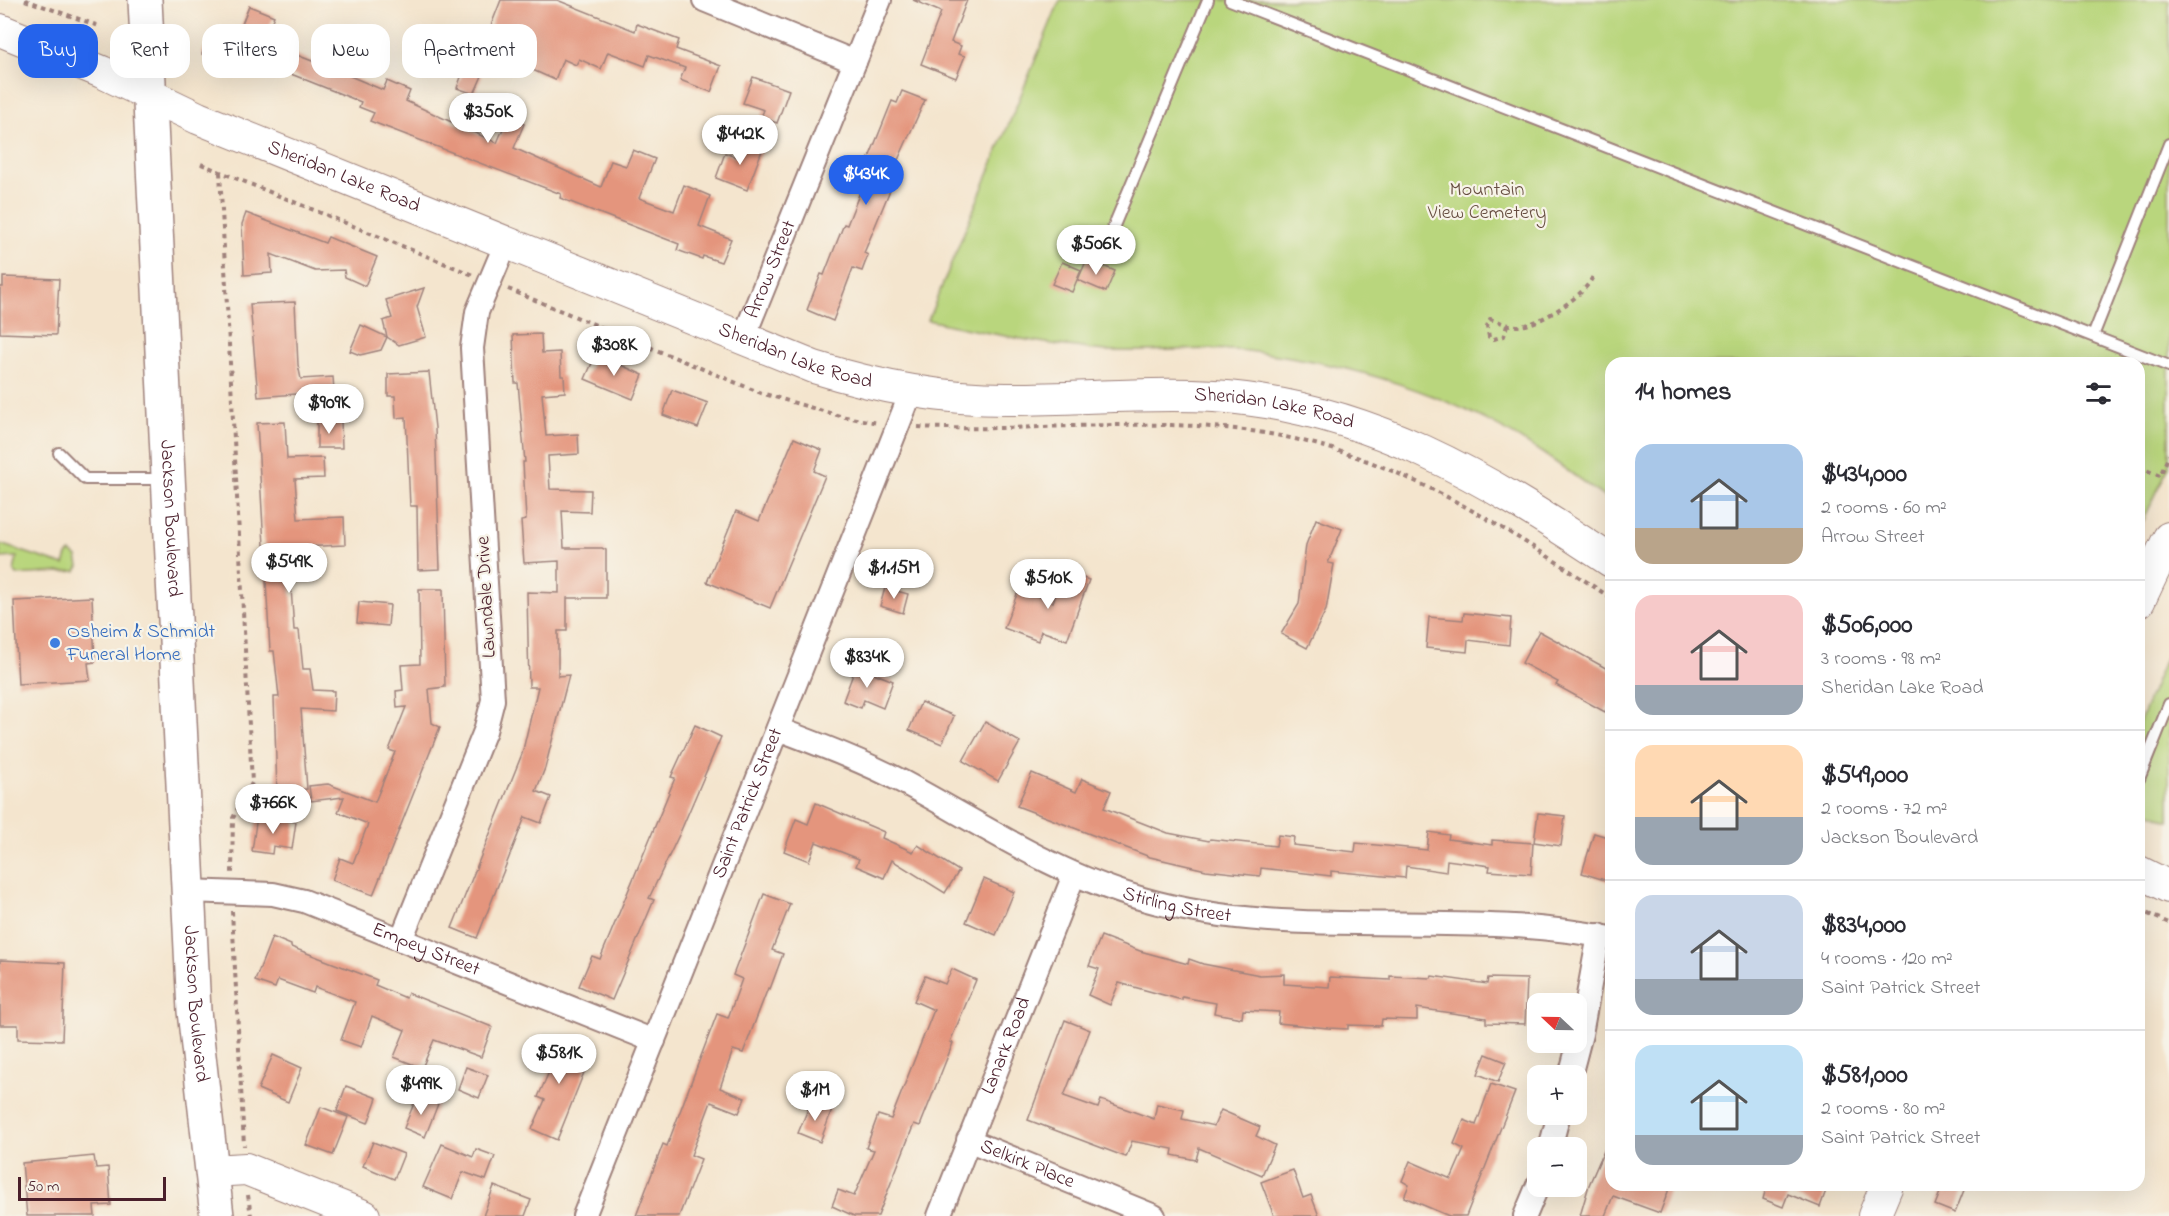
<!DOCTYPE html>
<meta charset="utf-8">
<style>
body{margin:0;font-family:"Indie Flower",sans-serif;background:#f7f7f7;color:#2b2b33;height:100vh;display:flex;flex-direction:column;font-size:22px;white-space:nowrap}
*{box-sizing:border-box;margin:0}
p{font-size:20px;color:#7c7c81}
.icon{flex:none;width:33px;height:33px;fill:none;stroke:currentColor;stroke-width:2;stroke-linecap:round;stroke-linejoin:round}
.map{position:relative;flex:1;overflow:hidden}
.panel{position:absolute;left:1605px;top:357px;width:540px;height:834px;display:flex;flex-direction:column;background:#fff;border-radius:18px;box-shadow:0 6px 24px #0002}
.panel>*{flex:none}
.guide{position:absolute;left:18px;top:24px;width:570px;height:54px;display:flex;gap:12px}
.needle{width:39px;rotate:292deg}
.fabs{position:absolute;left:1527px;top:993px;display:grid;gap:12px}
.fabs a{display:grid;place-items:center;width:60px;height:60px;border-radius:12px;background:#fff;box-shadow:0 6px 24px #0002;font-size:30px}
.scale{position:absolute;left:18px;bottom:15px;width:148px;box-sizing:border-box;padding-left:6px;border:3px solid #4a1f2b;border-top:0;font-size:16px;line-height:21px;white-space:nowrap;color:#4a1f2b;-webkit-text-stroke:4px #f7f3e8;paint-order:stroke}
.price{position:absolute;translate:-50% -51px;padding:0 14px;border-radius:21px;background:#fff;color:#222;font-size:20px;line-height:39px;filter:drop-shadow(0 2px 3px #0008)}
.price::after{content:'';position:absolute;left:50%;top:36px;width:18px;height:14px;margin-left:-9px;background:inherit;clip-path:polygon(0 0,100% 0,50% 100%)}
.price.on{background:#2563eb;color:#fff}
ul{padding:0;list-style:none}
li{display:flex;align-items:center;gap:18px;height:150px;padding:0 30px}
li+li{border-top:2px solid #e1e1e2}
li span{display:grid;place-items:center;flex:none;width:168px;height:120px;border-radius:18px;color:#555}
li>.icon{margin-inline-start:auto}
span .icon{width:72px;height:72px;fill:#fffc;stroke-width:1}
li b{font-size:26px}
h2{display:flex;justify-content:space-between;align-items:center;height:72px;padding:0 30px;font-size:26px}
.chip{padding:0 21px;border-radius:18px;background:#fff;box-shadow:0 6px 24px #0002;font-size:21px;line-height:54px}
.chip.on{background:#2563eb;color:#fff}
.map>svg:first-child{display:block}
.green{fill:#b9d67d;stroke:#827a54;stroke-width:1.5}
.building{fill:#e4957d}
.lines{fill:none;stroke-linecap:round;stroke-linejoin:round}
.lane-casing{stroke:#9f827c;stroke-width:14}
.street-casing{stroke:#9f827c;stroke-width:26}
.secondary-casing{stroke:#9f827c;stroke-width:34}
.primary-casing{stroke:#9f827c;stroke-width:36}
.path{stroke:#9f827c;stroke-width:4;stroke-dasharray:4.5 4.5;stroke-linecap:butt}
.lane{stroke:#fff;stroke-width:10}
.street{stroke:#fff;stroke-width:22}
.secondary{stroke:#fff;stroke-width:32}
.primary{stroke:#fff;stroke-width:33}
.shop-dot{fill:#3f7fe0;stroke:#f7f3e8;stroke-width:2}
.labels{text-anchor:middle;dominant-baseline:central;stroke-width:4.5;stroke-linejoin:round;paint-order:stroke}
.street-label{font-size:20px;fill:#4a1f2b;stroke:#f7f3e8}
.park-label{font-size:20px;fill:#664d40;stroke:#f7f3e8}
.shop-label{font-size:20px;fill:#366cbe;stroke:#f7f3e8;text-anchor:start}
</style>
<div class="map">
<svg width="2169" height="1216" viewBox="0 0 2169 1216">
<rect width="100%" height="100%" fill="#f7f3e8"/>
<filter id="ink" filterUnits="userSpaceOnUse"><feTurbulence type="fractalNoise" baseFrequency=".0167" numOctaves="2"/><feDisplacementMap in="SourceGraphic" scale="12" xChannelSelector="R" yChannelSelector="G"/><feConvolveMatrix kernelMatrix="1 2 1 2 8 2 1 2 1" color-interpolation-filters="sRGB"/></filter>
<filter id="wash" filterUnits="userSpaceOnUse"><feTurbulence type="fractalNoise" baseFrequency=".008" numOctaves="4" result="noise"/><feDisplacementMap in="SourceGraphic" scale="24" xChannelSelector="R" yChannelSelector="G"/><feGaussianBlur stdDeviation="1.35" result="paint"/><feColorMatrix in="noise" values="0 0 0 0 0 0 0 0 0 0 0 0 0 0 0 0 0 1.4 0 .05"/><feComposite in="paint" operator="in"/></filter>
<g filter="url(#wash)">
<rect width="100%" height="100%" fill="#f4e5ce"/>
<g class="green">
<path d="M1060 0H2169V466L2139 530V363H1611V502C1585 484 1560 464 1533 447 1451 394 1352 364 1256 352 1207 346 1160 352 1111 351 1096 351 1081 347 1066 346 1019 339 974 331 928 320Z"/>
<path d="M0 544 64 565 67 555 71 552 77 557 79 566 76 571 17 575 14 571 17 557 0 558Z"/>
<path d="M2169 649V821L2139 807V723Z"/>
</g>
<g id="blocks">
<g class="building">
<path d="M501 0H557L635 31 637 24 679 40 676 49 721 66 711 92 680 80 685 68 649 55 645 66 608 52 601 69 579 59 576 65 563 59 555 80 506 58 501 70 477 61Z"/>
<path d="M913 0H967L951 42 961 46 958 54 965 56 956 78 921 64 941 12Z"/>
<path d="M249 6 274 16 263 42 320 64 322 59 352 71 350 76 383 90 387 81 410 91 406 101 497 143 508 117 524 124 514 148 601 187 611 161 626 166 633 150 655 159 639 198 674 211 684 185 710 196 699 226 731 239 721 262 703 256 702 259 677 250 679 244 560 198 561 194 370 121 374 113 359 107 361 102 296 76 241 56 236 68 202 54 213 29 236 39Z"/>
<path d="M464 69 482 76 474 94 457 88Z"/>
<path d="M753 77 789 90 777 123 761 117 764 110 743 103Z"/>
<path d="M902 91 925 100 885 189 890 190 864 253 868 255 862 271 853 268 833 321 807 310 821 274 824 275 844 224 847 225 869 169 865 168 892 101 897 103Z"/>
<path d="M743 141 763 148 747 190 716 178 725 153 736 157Z"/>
<path d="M246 213 325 243 328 237 377 257 365 286 345 277 344 270 315 271 271 254 272 273 244 275 242 224Z"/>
<path d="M1087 259 1115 271 1106 292 1078 280Z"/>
<path d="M1062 262 1081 270 1072 292 1052 284Z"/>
<path d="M3 277 59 279 56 335 0 333V287H3Z"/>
<path d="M424 288 417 307 426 337 399 345 387 337 383 321 392 318 386 300Z"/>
<path d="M295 302 298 365 301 379 333 377 334 391 258 397 250 304Z"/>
<path d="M361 325 387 337 381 350 360 355 350 351Z"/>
<path d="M541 334 542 353 560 352 561 376H564L565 392 542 394 546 436 578 434 579 454 548 456 550 489 591 490 590 512 562 511 564 548H602L606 550V598H567V631H558V676L569 675 545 768 536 791 551 797 541 823 525 817 477 938 452 928 522 754 538 687H529L527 592 559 593V561L524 563 521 521 526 520 523 462H525L518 383H515L513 335Z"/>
<path d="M596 354 643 375 633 399 585 379Z"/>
<path d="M429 372 435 428 440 569 418 570 417 506H410L406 417 396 418 395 396H388V374Z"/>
<path d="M672 390 708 403 698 428 663 415Z"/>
<path d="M317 421H341L342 448H317Z"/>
<path d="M285 422 287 459 323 458 324 478 295 479 298 519 344 517 345 545 299 547 300 560H289L294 630H299L303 669H310L313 690 334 691 333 711 301 709 307 789 277 792 274 697H279L274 651H270L269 633 257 423Z"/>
<path d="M794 438 822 450 814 471 825 476 770 608 707 582 736 511 759 521Z"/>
<path d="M1316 519 1342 529 1328 563 1334 564 1326 610 1307 648 1281 634 1299 604 1306 545Z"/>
<path d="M1064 571 1089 580 1067 640 1041 631 1038 641 1004 628 1019 589 1053 602Z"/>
<path d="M885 588 908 594 903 613 880 606Z"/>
<path d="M419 589H443L445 687 429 689 432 723 440 727 373 895 332 880 340 858 353 863 368 824 338 812 344 797 311 801 309 786 328 784 375 802 395 752 389 750 406 707 397 708 396 691 403 690 401 665 420 664Z"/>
<path d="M92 597 95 662 88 663 90 680 18 684 14 601Z"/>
<path d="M359 602 390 605 388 626 357 623Z"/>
<path d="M1464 613 1511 618 1509 645 1468 640 1467 652 1426 648 1429 617 1463 620Z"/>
<path d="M1539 631 1611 671V701L1605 712 1556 685 1558 682 1522 663Z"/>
<path d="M856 666 893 681 883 708 864 700 861 708 843 701Z"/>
<path d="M921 702 954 716 942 744 909 730Z"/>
<path d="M985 722 1020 742 998 781 963 761Z"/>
<path d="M695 725 721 737 679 835 649 898 654 900 612 1000 579 986 592 956 600 959 675 778 671 777Z"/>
<path d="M1032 773 1076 792 1082 779 1111 791 1104 808 1168 833 1209 841 1210 839 1276 846 1278 835 1294 837 1293 845 1355 852 1356 843 1427 850 1429 832 1449 835 1448 839 1492 845V840L1533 843 1531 874 1489 871 1490 866 1447 860 1446 872 1406 866 1405 878 1331 871V876L1261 868 1260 876 1206 870 1150 857 1017 806Z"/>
<path d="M816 803 884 832 882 838 913 852 918 845 959 871 945 893 892 860 884 878 856 866 859 859 816 842 809 861 784 851 796 819 808 824Z"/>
<path d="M1538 813 1565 816 1561 846 1534 842Z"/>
<path d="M257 816 296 822 292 849 273 846 272 854 252 851Z"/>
<path d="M1594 833 1611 838V882L1582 873Z"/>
<path d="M984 879 1014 892 996 935 966 922Z"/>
<path d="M764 894 790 904 772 950 783 954 770 989 768 988 743 1053 733 1050 720 1088 745 1098 739 1113 711 1102 691 1155 701 1159 679 1216H636L663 1144 667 1146 717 1014 728 1018 742 979 733 975Z"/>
<path d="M1101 936 1140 951 1188 964 1189 959 1203 964 1260 975 1284 974V984L1329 987 1330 977 1390 980V976L1431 978 1432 976 1487 984 1488 978 1527 979 1525 1024 1486 1023V1018L1417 1008V1020L1382 1019 1381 1026 1348 1025V1029L1328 1028 1278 1023 1279 1012 1243 1010 1242 1018 1214 1013 1216 1003 1182 997V1000L1119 983 1110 1005 1088 995 1099 969 1089 966Z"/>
<path d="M272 937 291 945V947L377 980 375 985 406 998 408 993 492 1027 481 1057 434 1040 422 1068 394 1057 405 1030 372 1016 361 1047 341 1040 355 1002 315 987 313 993 278 980 275 988 255 981Z"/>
<path d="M0 960 65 963 62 1040 18 1039V1025H0Z"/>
<path d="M952 969 976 980 950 1042 953 1043 920 1126 914 1124 878 1216H854L832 1206 838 1190 854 1196 874 1150 866 1148 878 1115 891 1119 934 1010 914 1001 925 976 945 984Z"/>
<path d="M1065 1020 1090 1030 1064 1096 1098 1108 1101 1100 1154 1119 1157 1104 1184 1110 1182 1119 1214 1126 1221 1110 1260 1127 1256 1136 1275 1145 1262 1175 1199 1148 1196 1160 1172 1155 1173 1149 1132 1141 1126 1157 1028 1120Z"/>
<path d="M544 1038 591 1055 557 1140 532 1129 545 1100 538 1097 552 1065 536 1059Z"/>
<path d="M1486 1054 1506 1062 1498 1082 1478 1074Z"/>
<path d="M273 1055 302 1068 288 1102 258 1089Z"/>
<path d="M466 1067 488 1075 479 1098 458 1089Z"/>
<path d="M1491 1084 1515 1092 1466 1216H1449L1404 1197 1409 1185 1402 1181 1410 1161 1451 1179 1464 1149 1454 1144 1464 1120 1476 1125Z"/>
<path d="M346 1086 377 1098 368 1123 337 1111Z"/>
<path d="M417 1096 438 1104 425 1137 404 1128Z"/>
<path d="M811 1102 832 1110 820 1142 798 1133Z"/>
<path d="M321 1107 348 1117 333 1155 306 1145Z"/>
<path d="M1610 1137 1611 1185H1657L1669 1189 1660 1213 1613 1196 1605 1216H1580L1589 1185Z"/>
<path d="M373 1142 404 1154 394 1179 363 1166Z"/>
<path d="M442 1144 473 1157 476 1149 495 1156 486 1180 463 1172 452 1199 423 1187Z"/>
<path d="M94 1156 96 1168 108 1167 111 1205 94 1206 95 1216H27L22 1163Z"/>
<path d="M1293 1170 1303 1198 1311 1195 1319 1216H1274L1261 1182Z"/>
<path d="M1767 1185H1828L1820 1207 1788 1194 1783 1207 1763 1199Z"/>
<path d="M1943 1185H1966L1955 1213 1935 1205Z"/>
<path d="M494 1186 531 1200 525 1216H483Z"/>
</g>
</g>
</g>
<g filter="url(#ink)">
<use href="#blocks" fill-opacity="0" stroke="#9f827c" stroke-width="1.5"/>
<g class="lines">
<g class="lane-casing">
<g id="lane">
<path d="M1230 0 2169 366"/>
<path d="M1103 252 1208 0"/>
<path d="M2093 336 2169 144"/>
<path d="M59 453 85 479H164"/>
<path d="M2139 779 2169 704"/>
</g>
</g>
<g class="street-casing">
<g id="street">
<path d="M704 0 855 62"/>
<path id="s1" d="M743 339 880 0"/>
<path id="s2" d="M778 729C820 745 863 761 903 782 981 824 1057 875 1143 899 1296 943 1457 907 1611 938"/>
<path id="s3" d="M188 891 273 894 304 901 654 1041"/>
<path d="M401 940 485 731 493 700 472 348 477 312 506 243"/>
<path d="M1570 1076 1581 1034 1599 935"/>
<path id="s4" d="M968 1140 1154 1216"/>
<path d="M1550 1148 1559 1114"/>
<path id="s5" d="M584 1216 912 390"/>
<path id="s6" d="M939 1216 1074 875"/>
<path d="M1525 1216 1538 1185"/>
</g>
</g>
<g class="secondary-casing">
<g id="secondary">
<path id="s7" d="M0 30 102 72 198 118 814 367C878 387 947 400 1014 399 1081 399 1147 392 1214 396 1368 406 1486 478 1611 561"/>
<path d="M2139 601 2169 538"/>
<path d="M2139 872 2169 887"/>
<path d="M212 1171 246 1169 364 1216"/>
<path d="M1874 1216 1887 1185"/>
</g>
</g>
<g class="primary-casing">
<g id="primary">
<path id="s8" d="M145 0 194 1011 217 1216"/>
</g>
</g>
<g class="path">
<path d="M25 0 99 26"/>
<path d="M201 164 473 275"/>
<path d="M220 172 252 783 233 818 232 873"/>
<path d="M508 289 761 393 840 416 878 423"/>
<path d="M1507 325 1504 336 1494 339 1489 337 1487 326 1490 319C1500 322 1509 326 1519 326 1540 325 1586 295 1593 276"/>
<path d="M918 427C1016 432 1114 420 1212 427 1368 437 1485 514 1611 598"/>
<path d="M2139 467 2160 476 2169 455"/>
<path d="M2139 910 2169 923"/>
<path d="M232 911 244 1146"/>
<path d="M248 1195 251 1216"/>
</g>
<use href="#lane" class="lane"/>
<use href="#street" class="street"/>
<use href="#secondary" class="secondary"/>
<use href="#primary" class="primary"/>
</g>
</g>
<circle class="shop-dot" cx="55" cy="643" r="6"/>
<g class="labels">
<g class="street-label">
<text stroke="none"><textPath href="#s7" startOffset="374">Sheridan Lake Road</textPath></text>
<text stroke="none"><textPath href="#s1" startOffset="75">Arrow Street</textPath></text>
<text stroke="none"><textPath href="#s7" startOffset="860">Sheridan Lake Road</textPath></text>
<text stroke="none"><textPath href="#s7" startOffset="1346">Sheridan Lake Road</textPath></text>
<text stroke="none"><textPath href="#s8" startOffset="519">Jackson Boulevard</textPath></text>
<text transform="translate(487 597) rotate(-93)">Lawndale Drive</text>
<text stroke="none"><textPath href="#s5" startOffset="444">Saint Patrick Street</textPath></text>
<text stroke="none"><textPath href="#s2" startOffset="438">Stirling Street</textPath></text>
<text stroke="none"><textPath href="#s3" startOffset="248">Empey Street</textPath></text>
<text stroke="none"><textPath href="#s8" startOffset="1005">Jackson Boulevard</textPath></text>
<text stroke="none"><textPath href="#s6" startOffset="183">Lanark Road</textPath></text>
<text stroke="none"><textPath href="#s4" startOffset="64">Selkirk Place</textPath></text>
</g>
<g class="park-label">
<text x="1487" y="190">Mountain<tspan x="1487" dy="23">View Cemetery</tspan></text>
</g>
<g class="shop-label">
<text x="67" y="632">Osheim &amp; Schmidt<tspan x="67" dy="23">Funeral Home</tspan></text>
</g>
</g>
</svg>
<div class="fabs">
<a><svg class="needle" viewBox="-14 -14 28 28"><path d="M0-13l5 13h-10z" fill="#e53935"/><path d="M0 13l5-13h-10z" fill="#7c7c81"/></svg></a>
<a>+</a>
<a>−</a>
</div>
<div class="scale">50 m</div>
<b class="price" style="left:488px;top:144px">$350K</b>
<b class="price" style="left:740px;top:166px">$442K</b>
<b class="price on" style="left:866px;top:206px">$434K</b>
<b class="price" style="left:1096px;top:276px">$506K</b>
<b class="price" style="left:614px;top:377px">$308K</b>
<b class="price" style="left:329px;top:435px">$909K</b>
<b class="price" style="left:289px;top:594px">$549K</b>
<b class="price" style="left:894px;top:600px">$1.15M</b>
<b class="price" style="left:1048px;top:610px">$510K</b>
<b class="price" style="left:867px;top:689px">$834K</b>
<b class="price" style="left:273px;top:835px">$766K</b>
<b class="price" style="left:559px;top:1085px">$581K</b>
<b class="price" style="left:421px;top:1116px">$499K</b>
<b class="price" style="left:815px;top:1122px">$1M</b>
<div class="guide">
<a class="chip on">Buy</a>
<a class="chip">Rent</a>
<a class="chip">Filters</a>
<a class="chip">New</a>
<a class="chip">Apartment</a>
</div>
<section class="panel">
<h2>14 homes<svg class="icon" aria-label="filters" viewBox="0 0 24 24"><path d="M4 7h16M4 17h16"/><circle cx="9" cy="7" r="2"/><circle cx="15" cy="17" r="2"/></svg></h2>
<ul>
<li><span style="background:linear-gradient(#a9c7e8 70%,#b9a48a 0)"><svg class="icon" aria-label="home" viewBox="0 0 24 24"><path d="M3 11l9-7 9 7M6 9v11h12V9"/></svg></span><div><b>$434,000</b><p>2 rooms · 60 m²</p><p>Arrow Street</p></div></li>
<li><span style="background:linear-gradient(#f6c9c9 75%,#9aa5b1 0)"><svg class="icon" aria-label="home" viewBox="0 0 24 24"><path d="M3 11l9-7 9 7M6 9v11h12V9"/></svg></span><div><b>$506,000</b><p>3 rooms · 98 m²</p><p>Sheridan Lake Road</p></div></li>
<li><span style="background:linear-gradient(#ffd9b3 60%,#9aa5b1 0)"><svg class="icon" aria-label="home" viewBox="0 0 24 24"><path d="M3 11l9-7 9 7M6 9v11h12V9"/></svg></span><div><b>$549,000</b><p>2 rooms · 72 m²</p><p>Jackson Boulevard</p></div></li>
<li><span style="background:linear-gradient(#c9d6e8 70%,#9aa5b1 0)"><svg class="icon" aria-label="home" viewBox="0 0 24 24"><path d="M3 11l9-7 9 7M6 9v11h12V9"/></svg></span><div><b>$834,000</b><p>4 rooms · 120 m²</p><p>Saint Patrick Street</p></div></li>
<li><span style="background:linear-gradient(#bfe0f5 75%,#9aa5b1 0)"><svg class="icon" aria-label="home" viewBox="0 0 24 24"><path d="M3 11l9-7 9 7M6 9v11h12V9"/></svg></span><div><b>$581,000</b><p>2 rooms · 80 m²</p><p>Saint Patrick Street</p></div></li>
</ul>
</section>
</div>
